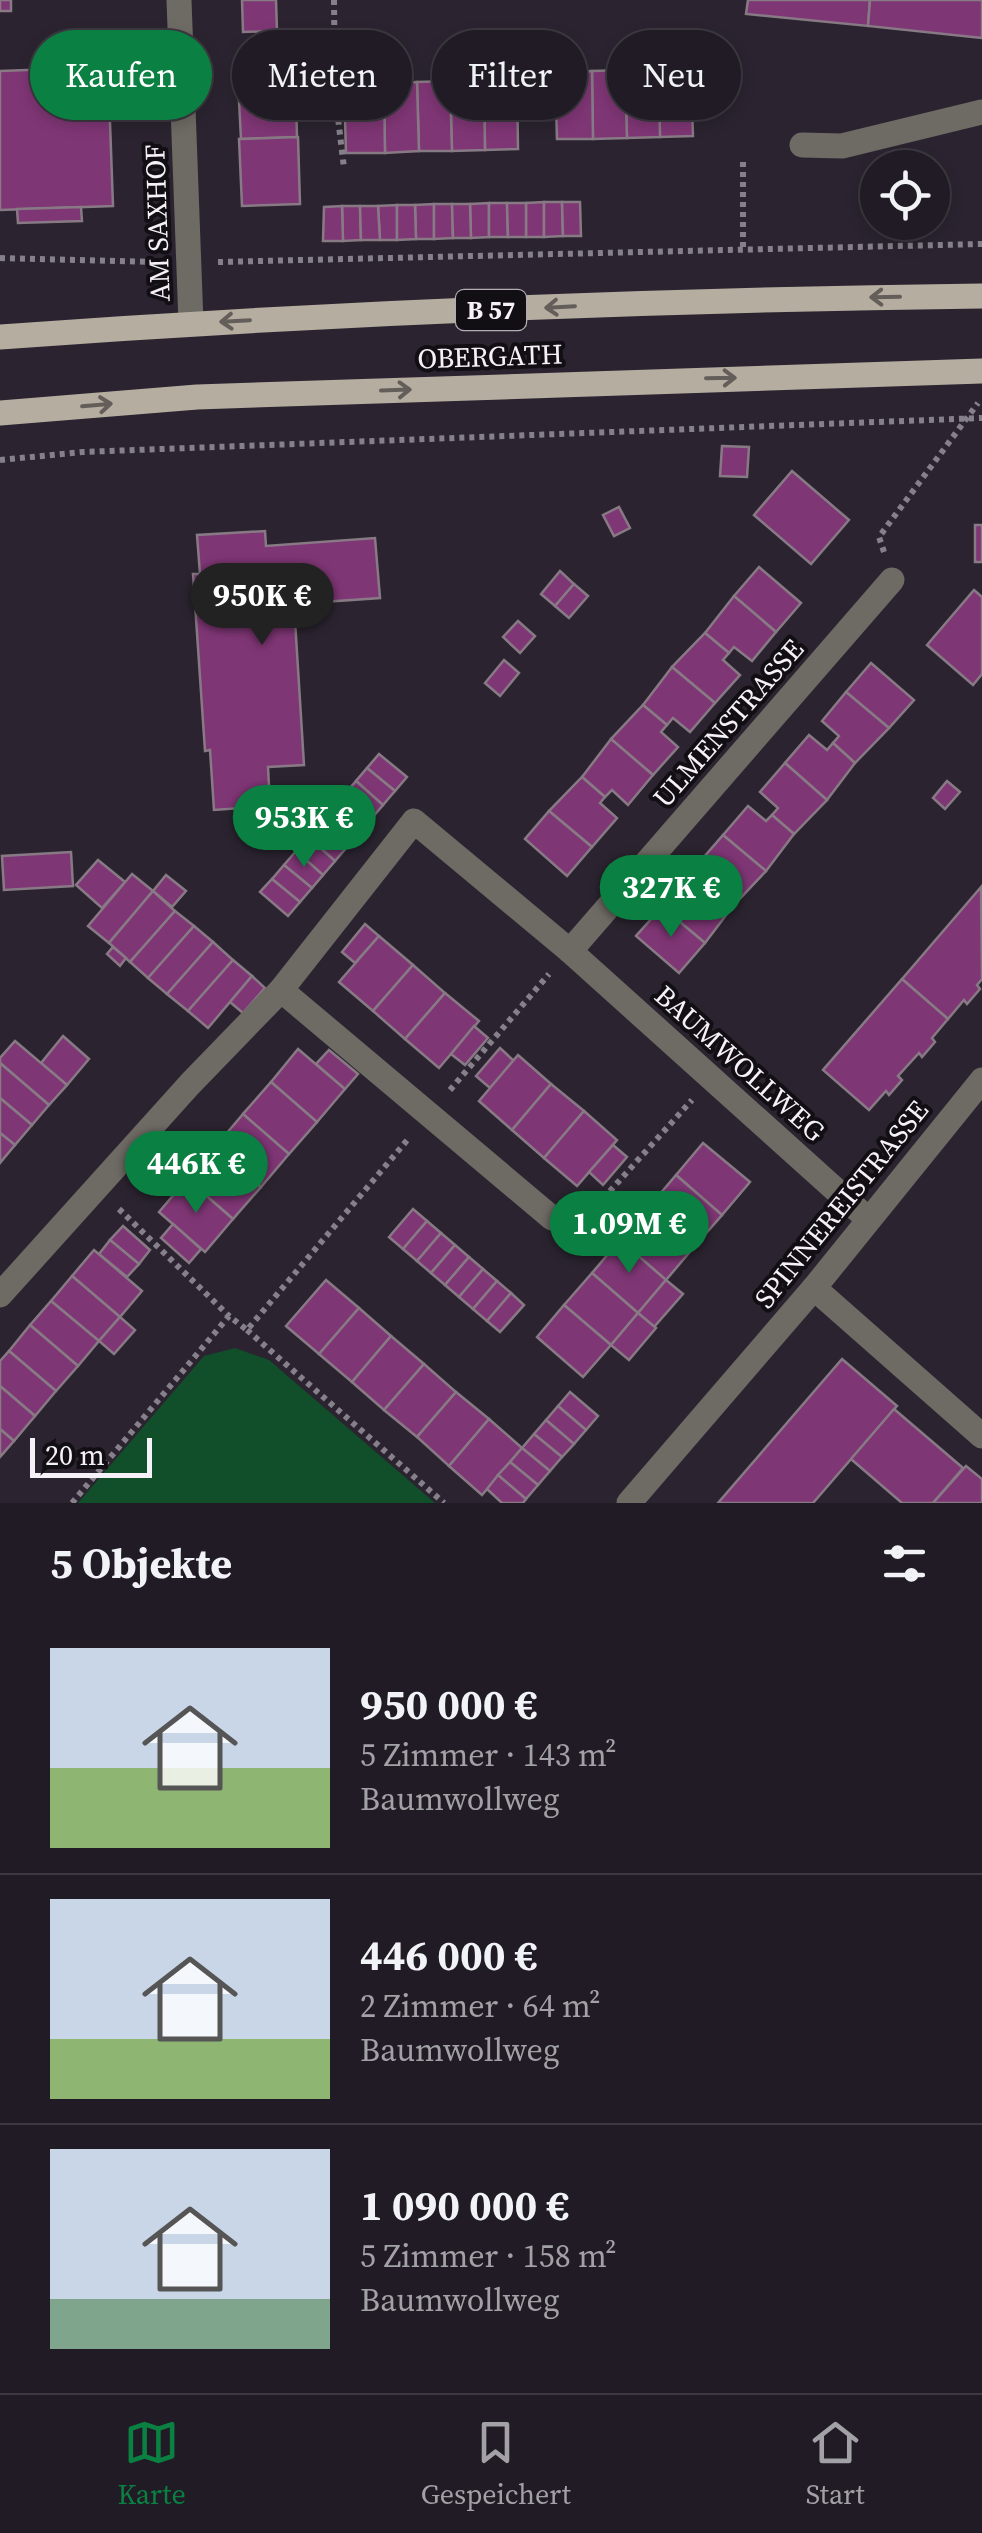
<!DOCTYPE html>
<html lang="de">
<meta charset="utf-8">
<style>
body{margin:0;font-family:"Source Serif 4",serif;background:#28242c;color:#f1f3f6;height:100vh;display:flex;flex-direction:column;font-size:38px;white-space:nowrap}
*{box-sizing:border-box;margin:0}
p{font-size:32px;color:#a2a1a6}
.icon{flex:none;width:55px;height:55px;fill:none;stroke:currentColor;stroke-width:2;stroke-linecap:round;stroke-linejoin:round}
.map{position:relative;height:1503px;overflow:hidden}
.drawer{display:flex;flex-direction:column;background:#201b24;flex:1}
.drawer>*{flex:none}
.guide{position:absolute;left:30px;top:30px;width:922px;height:90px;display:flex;gap:20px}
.controls{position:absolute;left:860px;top:150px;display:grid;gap:20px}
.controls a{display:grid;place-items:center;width:90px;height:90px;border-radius:50%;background:#201b24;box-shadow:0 5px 15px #0003,0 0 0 2px #3d3941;font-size:50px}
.scale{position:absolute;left:30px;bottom:25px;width:122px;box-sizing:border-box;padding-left:10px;border:5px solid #f6f1f9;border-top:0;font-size:28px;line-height:35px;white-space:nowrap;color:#f6f1f9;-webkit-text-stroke:8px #120f14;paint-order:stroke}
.price{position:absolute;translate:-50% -85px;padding:0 22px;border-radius:35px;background:#0b8043;color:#fff;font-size:32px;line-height:65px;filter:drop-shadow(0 2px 5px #0008)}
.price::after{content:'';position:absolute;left:50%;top:60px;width:30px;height:22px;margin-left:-15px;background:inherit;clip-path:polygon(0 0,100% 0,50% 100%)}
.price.on{background:#222;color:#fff}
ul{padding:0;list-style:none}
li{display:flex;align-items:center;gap:30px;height:250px;padding:0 50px}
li+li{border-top:2px solid #3d3941}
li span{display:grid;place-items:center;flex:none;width:280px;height:200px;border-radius:0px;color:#555}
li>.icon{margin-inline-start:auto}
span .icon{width:120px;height:120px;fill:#fffc;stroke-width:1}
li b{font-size:42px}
h2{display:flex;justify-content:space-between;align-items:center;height:120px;padding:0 50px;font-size:42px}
.tag{padding:0 35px;border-radius:45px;background:#201b24;box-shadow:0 5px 15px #0003,0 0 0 2px #3d3941;font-size:35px;line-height:90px}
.tag.on{background:#0b8043;color:#fff}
.menu{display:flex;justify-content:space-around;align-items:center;height:140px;border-top:2px solid #3d3941;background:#201b24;font-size:28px;color:#a2a1a6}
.menu a{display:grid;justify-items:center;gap:5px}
.menu .on{color:#0b8043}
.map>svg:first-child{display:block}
.green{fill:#104f2a}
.building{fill:#7f3675;stroke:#887a85;stroke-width:2.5}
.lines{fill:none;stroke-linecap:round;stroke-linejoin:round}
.path{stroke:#86808a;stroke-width:6;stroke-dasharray:5 5;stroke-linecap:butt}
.street{stroke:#6e6a64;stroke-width:25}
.primary{stroke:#b5ada0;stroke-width:25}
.oneway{stroke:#645e5a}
.labels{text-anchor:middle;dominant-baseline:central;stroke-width:8;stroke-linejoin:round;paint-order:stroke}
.shield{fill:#120f14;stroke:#b2adb4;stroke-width:2.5}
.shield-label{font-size:25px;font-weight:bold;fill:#f6f1f9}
.street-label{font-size:28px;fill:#f6f1f9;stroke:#120f14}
</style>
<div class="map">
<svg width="982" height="1503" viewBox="0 0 982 1503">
<rect width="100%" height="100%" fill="#2b2430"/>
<path class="green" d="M235 1348 269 1360 435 1503H78L204 1356Z"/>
<g class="building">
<rect x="0" y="0" width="11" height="11"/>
<path d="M242 0H276L277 31 243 32Z"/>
<path d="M748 0H870L868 26 746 14Z"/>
<path d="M870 0H982V38L868 26Z"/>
<path d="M690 43 693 136 660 137 657 44Z"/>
<path d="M108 67 113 206 0 210V71Z"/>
<path d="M659 69 660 137 627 138 625 70Z"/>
<path d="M625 70 627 138 593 139 592 71Z"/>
<path d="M592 71 593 139H557L555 72Z"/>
<path d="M692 79H711V113H693Z"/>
<path d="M484 80H517L518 149 485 150Z"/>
<path d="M484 80 485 150 452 151 450 81Z"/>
<path d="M450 81 452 151H419L417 82Z"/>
<path d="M417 82 419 151 385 153 384 83Z"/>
<path d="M384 83 385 153H346L344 84Z"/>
<path d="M296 99 297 137 241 139 239 101Z"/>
<path d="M298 137 300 204 242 206 239 139Z"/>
<path d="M544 202V237H526V203Z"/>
<path d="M544 202H562L563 236 544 237Z"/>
<path d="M562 202H580L581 236H563Z"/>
<path d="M489 203V237L471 238 470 204Z"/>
<path d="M489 203H507L508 237H489Z"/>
<path d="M507 203H526V237H508Z"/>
<path d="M434 204V239H416L415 205Z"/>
<path d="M434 204H452L453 238 434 239Z"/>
<path d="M452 204H470L471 238H453Z"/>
<path d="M397 205V240H380L378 206Z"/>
<path d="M397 205H415L416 239 397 240Z"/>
<path d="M342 206H360L361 240 343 241Z"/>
<path d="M342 206 343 241H323L324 207Z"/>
<path d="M360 206H378L380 240H361Z"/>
<path d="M81 207 82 221 18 223 17 209Z"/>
<path d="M722 446 749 447 747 477 720 476Z"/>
<path d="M792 471 849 520 811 564 754 515Z"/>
<path d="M619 507 630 528 614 536 603 515Z"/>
<rect x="975" y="525" width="7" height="37"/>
<path d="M265 531 266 546 375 538 380 598 294 604 304 765 268 767 270 806 214 810 210 750 205 751 193 574H200L197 535Z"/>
<path d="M759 567 801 603 776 632 734 596Z"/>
<path d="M560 571 574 584 555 606 541 594Z"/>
<path d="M574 584 588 596 569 618 555 606Z"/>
<path d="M974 590 982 597V674L973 685 927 645Z"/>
<path d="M734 596 776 632 752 661 734 647 729 653 705 633Z"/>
<path d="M518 621 535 636 520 653 503 637Z"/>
<path d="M705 633 729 653 723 660 740 675 715 703 672 667Z"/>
<path d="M504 660 519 673 500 696 485 683Z"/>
<path d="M871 663 914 700 889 728 846 692Z"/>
<path d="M672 667 715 703 690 732 673 718 667 725 643 705Z"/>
<path d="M846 692 889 728 855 763 833 743 839 736 822 721Z"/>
<path d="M643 705 667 725 661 732 678 747 653 775 611 739Z"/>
<path d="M809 735 827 750 833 743 855 763 827 800 785 763Z"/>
<path d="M611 739 653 775 628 805 612 790 605 797 582 777Z"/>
<path d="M379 754 407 777 395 791 367 768Z"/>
<path d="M785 763 827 800 794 834 772 815 778 808 760 792Z"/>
<path d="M367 768 395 791 383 805 356 781Z"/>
<path d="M582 777 605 797 600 803 617 818 592 847 549 811Z"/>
<path d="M356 781 383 805 371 819 344 795Z"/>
<path d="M947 781 960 792 945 809 933 798Z"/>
<path d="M344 795 371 819 359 833 332 809Z"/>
<path d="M748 806 766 821 772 815 794 834 766 871 723 835Z"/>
<path d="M332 809 359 833 347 847 320 823Z"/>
<path d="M549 811 592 847 567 876 525 839Z"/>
<path d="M320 823 347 847 335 861 308 837Z"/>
<path d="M723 835 766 871 733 906 710 886 716 880 698 864Z"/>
<path d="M308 837 335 861 323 875 296 851Z"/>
<path d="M296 851 323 875 312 888 284 865Z"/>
<path d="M71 852 73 886 4 890 2 856Z"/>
<path d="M98 860 125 882 102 908 76 885Z"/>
<path d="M284 865 312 888 300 902 272 879Z"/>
<path d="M132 874 153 891 109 943 88 926Z"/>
<path d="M166 875 186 891 172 907 153 891Z"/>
<path d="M686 878 704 894 710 886 733 906 705 943 662 907Z"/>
<path d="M272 879 300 902 288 916 260 892Z"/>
<path d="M981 887 982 979 977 985 980 989 967 1004 964 1000 948 1019 902 979Z"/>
<path d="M153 891 175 911 130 962 109 943Z"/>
<path d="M662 907 705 943 679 973 636 936Z"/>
<path d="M175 911 194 926 148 978 130 962Z"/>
<path d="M365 924 379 936 355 963 342 952Z"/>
<path d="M194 926 213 942 167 994 148 978Z"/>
<path d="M379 936 413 965 373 1011 339 982Z"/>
<path d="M213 942 233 960 188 1011 167 994Z"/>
<path d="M113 947 126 958 120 966 107 954Z"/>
<path d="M233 960 252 976 208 1028 188 1011Z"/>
<path d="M413 965 445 993 405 1039 373 1011Z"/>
<path d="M252 976 265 988 243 1013 230 1002Z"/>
<path d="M902 979 948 1019 932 1038 935 1042 922 1057 919 1053 898 1076 902 1080 889 1095 886 1091 869 1110 823 1070Z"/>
<path d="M445 993 479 1021 439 1068 405 1039Z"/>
<path d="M474 1026 488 1038 465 1065 451 1054Z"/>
<path d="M63 1036 89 1059 67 1085 41 1063Z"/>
<path d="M15 1041 67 1085 49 1105 0 1063V1058Z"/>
<path d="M500 1048 514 1061 490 1088 476 1076Z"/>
<path d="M298 1049 345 1089 317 1122 271 1082Z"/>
<path d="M329 1050 358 1074 345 1089 316 1064Z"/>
<path d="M518 1055 551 1084 512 1130 479 1101Z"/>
<path d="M0 1063 49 1105 32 1125 0 1098Z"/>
<path d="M271 1082 317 1122 289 1154 243 1114Z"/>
<path d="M551 1084 584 1111 544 1158 512 1130Z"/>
<path d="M0 1098 32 1125 15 1145 0 1133Z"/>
<path d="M584 1111 617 1140 577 1186 544 1158Z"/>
<path d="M243 1114 289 1154 261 1187 215 1147Z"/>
<path d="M0 1133 15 1145 0 1163Z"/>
<path d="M703 1143 750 1182 722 1215 676 1175Z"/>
<path d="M613 1145 627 1157 603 1185 589 1172Z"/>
<path d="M215 1147 261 1187 233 1219 187 1179Z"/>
<path d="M676 1175 722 1215 694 1247 648 1208Z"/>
<path d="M187 1179 233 1219 205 1252 159 1212Z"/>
<path d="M648 1208 694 1247 666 1280 620 1240Z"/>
<path d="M413 1209 427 1221 403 1249 389 1237Z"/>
<path d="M427 1221 441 1233 417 1261 403 1249Z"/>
<path d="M173 1224 201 1249 189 1263 161 1238Z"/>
<path d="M123 1226 150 1250 139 1264 110 1240Z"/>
<path d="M441 1233 455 1245 431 1273 417 1261Z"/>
<path d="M110 1240 139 1264 127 1277 99 1254Z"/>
<path d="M620 1240 666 1280 638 1313 592 1273Z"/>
<path d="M455 1245 469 1257 445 1285 431 1273Z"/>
<path d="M94 1250 142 1291 120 1317 72 1276Z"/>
<path d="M469 1257 483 1269 459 1297 445 1285Z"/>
<path d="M483 1269 497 1281 473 1309 459 1297Z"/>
<path d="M592 1273 638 1313 611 1345 564 1305Z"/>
<path d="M72 1276 120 1317 99 1341 51 1301Z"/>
<path d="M326 1280 359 1308 319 1354 286 1326Z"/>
<path d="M666 1280 683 1294 654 1327 638 1313Z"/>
<path d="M497 1281 511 1293 487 1321 473 1309Z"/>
<path d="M511 1293 524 1305 500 1332 487 1321Z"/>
<path d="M51 1301 99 1341 78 1366 30 1325Z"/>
<path d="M564 1305 611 1345 583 1377 537 1337Z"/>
<path d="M359 1308 391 1336 352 1382 319 1354Z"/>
<path d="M638 1313 656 1328 629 1360 611 1345Z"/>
<path d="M120 1317 135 1330 114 1354 99 1341Z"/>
<path d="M30 1325 78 1366 56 1391 9 1351Z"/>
<path d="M391 1336 424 1364 384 1410 352 1382Z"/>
<path d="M9 1351 56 1391 35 1416 0 1386V1361Z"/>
<path d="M842 1359 897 1406 813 1503H718Z"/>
<path d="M424 1364 456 1392 417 1437 384 1410Z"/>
<path d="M0 1386 35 1416 14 1441 0 1429Z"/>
<path d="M456 1392 489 1419 449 1466 417 1437Z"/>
<path d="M570 1392 598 1416 586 1430 558 1406Z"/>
<path d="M558 1406 586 1430 574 1444 546 1420Z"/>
<path d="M894 1409 963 1468 933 1503H902L851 1459Z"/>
<path d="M489 1419 522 1448 482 1495 449 1466Z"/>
<path d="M546 1420 574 1444 562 1457 534 1434Z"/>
<path d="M0 1429 14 1441 0 1457Z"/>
<path d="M534 1434 562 1457 550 1471 522 1448Z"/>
<path d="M522 1448 550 1471 538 1485 510 1462Z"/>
<path d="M510 1462 538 1485 526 1499 498 1475Z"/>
<path d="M966 1466 982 1479V1503H933Z"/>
<path d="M498 1475 526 1499 523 1503H502L487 1489Z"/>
</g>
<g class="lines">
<g class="path">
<path d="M334 0 335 93 344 168"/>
<path d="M743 247V162"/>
<path d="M0 258 156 262"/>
<path d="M218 262 982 244"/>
<path d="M0 460 83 452 982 418"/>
<path d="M884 552 879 537 978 403"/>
<path d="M450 1090 549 974"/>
<path d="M119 1209 229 1316"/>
<path d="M583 1221 692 1100"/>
<path d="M247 1330 444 1503"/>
<path d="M72 1503 229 1316 247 1330 409 1138"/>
</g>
<g class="street">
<path d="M179 0 191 323"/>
<path d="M802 145 842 146 982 112"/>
<path d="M570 951 892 580"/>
<path d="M281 990 552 1218"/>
<path d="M814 1288 982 1436"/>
<path d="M0 1295 190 1084 281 990 414 821 570 951 868 1219"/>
<path d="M629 1503 814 1288 982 1080"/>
</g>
<g class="primary">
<path d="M0 337C327 313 654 300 982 296"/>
<path d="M0 413 197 397 982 371"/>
</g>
</g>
<defs><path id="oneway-shaft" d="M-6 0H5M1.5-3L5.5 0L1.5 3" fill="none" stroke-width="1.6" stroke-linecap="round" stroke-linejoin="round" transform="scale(2.5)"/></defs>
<g class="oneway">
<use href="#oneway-shaft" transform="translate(885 297) rotate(179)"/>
<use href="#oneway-shaft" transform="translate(560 307) rotate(177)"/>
<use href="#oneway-shaft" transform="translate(235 321) rotate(177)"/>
<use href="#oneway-shaft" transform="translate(721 378) rotate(-1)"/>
<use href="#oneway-shaft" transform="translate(396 390) rotate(-2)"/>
<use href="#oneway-shaft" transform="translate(97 405) rotate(-5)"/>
</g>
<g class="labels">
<rect class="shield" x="456" y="290" width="70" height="40" rx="8"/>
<g class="shield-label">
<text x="491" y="310">B 57</text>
</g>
<g class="street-label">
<text transform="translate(157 223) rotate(-92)">AM SAXHOF</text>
<text transform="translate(490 356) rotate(-2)">OBERGATH</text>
<text transform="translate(728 723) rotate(-49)">ULMENSTRASSE</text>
<text transform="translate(740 1063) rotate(42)">BAUMWOLLWEG</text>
<text transform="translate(841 1204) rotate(-51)">SPINNEREISTRASSE</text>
</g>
</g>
</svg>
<div class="controls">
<a><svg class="icon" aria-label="locate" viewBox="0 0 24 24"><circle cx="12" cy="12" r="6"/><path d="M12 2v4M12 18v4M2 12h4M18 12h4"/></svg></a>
</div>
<div class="scale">20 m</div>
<b class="price on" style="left:262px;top:648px">950K €</b>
<b class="price" style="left:304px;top:870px">953K €</b>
<b class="price" style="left:671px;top:940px">327K €</b>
<b class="price" style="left:196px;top:1216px">446K €</b>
<b class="price" style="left:629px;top:1276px">1.09M €</b>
<div class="guide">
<a class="tag on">Kaufen</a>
<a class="tag">Mieten</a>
<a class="tag">Filter</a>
<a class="tag">Neu</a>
</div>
</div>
<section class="drawer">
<h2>5 Objekte<svg class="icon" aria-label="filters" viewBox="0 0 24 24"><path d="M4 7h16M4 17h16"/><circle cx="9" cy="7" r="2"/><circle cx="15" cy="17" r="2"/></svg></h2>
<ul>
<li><span style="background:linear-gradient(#c9d6e8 60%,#8fb573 0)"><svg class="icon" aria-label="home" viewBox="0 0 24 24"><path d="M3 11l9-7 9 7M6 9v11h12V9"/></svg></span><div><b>950 000 €</b><p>5 Zimmer · 143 m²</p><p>Baumwollweg</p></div></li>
<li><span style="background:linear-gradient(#c9d6e8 70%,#8fb573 0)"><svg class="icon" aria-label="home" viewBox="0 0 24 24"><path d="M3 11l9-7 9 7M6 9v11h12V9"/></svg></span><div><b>446 000 €</b><p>2 Zimmer · 64 m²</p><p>Baumwollweg</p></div></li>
<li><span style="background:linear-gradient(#c9d6e8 75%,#7fa58c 0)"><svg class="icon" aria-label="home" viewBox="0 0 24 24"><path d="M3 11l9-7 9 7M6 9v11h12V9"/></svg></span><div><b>1 090 000 €</b><p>5 Zimmer · 158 m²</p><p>Baumwollweg</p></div></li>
</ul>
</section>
<nav class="menu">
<a class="on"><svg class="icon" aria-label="map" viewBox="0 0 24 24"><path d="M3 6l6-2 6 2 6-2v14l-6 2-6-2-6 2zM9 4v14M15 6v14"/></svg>Karte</a>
<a><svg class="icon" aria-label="saved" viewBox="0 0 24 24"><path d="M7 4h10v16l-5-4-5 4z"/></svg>Gespeichert</a>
<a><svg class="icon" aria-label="home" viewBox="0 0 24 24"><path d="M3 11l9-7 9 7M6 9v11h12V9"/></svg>Start</a>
</nav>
